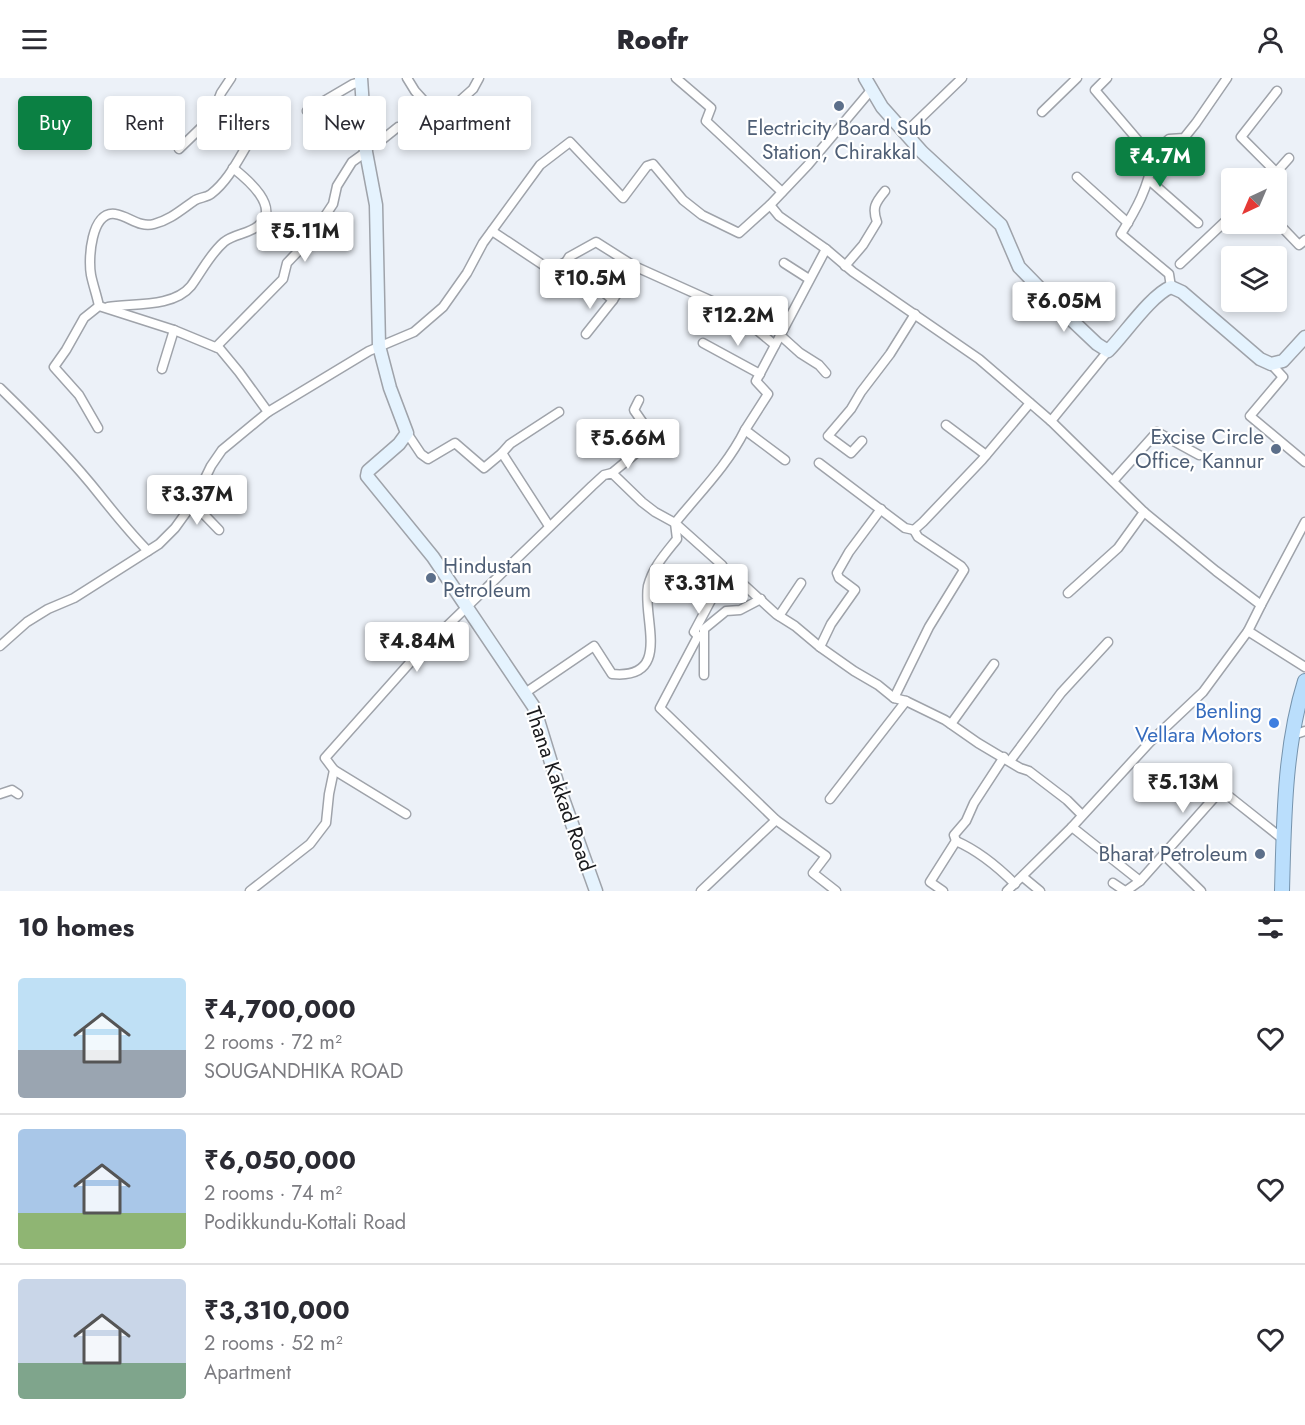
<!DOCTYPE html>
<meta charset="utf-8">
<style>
body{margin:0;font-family:Jost,sans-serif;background:#f2f2f3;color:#2b2b33;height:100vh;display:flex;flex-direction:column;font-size:22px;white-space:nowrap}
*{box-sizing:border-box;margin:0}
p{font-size:20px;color:#7c7c81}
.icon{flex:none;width:33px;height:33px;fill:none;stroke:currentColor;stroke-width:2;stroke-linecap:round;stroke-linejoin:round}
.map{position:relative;height:813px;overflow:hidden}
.details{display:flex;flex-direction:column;background:#fff;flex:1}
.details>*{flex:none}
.top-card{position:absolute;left:18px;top:18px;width:600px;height:54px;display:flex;gap:12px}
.needle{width:39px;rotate:224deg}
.buttons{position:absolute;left:1221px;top:90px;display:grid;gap:12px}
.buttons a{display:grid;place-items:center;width:66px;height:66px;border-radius:6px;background:#fff;box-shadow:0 3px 9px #0003;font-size:30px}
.price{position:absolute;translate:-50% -51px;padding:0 14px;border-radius:6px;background:#fff;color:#222;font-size:20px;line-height:39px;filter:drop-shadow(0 2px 3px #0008)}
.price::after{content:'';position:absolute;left:50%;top:36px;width:18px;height:14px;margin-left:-9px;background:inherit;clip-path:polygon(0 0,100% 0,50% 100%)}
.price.active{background:#0b8043;color:#fff}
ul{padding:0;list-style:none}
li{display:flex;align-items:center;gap:18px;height:150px;padding:0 18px}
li+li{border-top:2px solid #e1e1e2}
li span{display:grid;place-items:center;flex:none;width:168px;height:120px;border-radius:6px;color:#555}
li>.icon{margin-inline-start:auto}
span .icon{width:72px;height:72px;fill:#fffc;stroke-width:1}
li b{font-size:26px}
h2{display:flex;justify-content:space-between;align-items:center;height:72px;padding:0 18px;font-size:26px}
.chip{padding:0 21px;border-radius:6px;background:#fff;box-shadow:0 3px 9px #0003;font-size:21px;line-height:54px}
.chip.active{background:#0b8043;color:#fff}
header{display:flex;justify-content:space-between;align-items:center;height:78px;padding:0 18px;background:#fff;font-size:27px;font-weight:800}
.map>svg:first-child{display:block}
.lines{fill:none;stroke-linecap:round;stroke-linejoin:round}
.minor-casing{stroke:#9fa3aa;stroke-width:11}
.secondary-casing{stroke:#9fa3aa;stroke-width:15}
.trunk-casing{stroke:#7794ad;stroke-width:16}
.minor{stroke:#fff;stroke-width:8}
.secondary{stroke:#e5f3fe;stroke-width:12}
.trunk{stroke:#badefc;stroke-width:14}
.service-dot{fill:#5c6f8a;stroke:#fff;stroke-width:2}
.shop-dot{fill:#3f7fe0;stroke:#fff;stroke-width:2}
.labels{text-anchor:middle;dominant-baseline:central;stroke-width:4.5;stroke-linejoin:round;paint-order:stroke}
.service-label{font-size:21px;fill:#4e5e75;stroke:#fff;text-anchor:end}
.shop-label{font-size:21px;fill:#366cbe;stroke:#fff;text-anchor:end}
.street-label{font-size:21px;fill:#191a1d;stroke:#fff}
</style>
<header><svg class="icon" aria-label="menu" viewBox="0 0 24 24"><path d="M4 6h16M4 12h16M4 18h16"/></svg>Roofr<svg class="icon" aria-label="person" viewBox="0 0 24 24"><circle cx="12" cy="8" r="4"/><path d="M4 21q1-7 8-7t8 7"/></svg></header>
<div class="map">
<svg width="1305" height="813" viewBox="0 0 1305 813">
<rect width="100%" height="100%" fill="#ecf1f8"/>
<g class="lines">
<g class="minor-casing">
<g id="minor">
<path d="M407 0 415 13 435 35"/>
<path d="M676 0 711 30 706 43 782 114"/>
<path d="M1107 0 1095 12 1153 80C1148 110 1137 130 1121 156L1169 196 1171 209"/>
<path d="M872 11 808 87 770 127 779 138 826 171 853 194 979 281 1051 343 1144 434 1216 493 1261 527 1248 553 1305 589"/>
<path d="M307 33 353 6 362 4"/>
<path d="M1042 34 1077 0"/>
<path d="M905 55 962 0"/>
<path d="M366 70 383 61 398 49 410 48 435 35 445 36 473 11 479 0"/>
<path d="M179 71 211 40 221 15 231 0"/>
<path d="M1151 77 1169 61 1184 60 1196 45 1227 0"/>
<path d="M1277 95 1241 59 1277 13"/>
<path d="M1077 99 1128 145"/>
<path d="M1271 100 1289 80"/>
<path d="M1149 102 1198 145"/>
<path d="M1276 143 1299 167 1305 162"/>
<path d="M492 153 546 189 554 190 566 184 613 222 634 188 734 233 775 267"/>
<path d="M566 184 569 179 596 164 634 188"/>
<path d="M784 185 809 201"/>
<path d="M1180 186 1232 137"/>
<path d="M845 188 863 167 877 144C872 130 875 125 885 113"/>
<path d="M99 228C97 218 93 207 91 197 88 181 91 133 115 136 129 138 139 150 154 146 170 142 181 132 194 123 199 119 206 120 211 116 228 103 238 82 249 64L251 60 249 55 214 34"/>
<path d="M108 229C132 225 173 230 191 208 202 193 210 176 224 164 234 156 248 156 258 148 282 130 247 101 233 90"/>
<path d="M586 256 613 222"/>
<path d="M780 257 800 275 819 287 826 295"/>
<path d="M703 265 760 296"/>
<path d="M216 269 283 201 287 185 309 162 333 126 337 108 352 84 366 74"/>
<path d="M1271 286 1283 299 1250 338 1305 384"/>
<path d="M162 291 174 252"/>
<path d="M0 310C35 344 69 378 99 416 115 436 130 455 148 473"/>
<path d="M1051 343 1108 273"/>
<path d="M946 347 986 377"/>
<path d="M98 350 79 317 54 289 66 272 84 240 99 228 174 252 220 271 239 294 268 334"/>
<path d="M407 355 421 376 428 381 455 365 484 390 502 375 549 448"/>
<path d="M862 363 851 375 828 358 851 331 861 314 890 276 915 236"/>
<path d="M502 375 510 366 559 334"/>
<path d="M785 382 745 352 768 316 756 303 826 171"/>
<path d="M819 385 905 450 914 452 923 444 982 382 1030 325"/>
<path d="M612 395 646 367 652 358 634 332 639 322"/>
<path d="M1113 403 1157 354 1199 377"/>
<path d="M193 425 219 452"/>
<path d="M726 494 694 554 698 558 660 630 776 742 826 778 813 795 836 813"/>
<path d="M1068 515 1118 470 1144 434"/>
<path d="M1261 527 1305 444"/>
<path d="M779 538 801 505"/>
<path d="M0 568 27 544 48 531 74 520 159 466 175 450 193 425 211 388 222 372 268 334 369 273 414 254 443 229 467 195 483 165 540 87 570 64 623 120 647 88 653 86 683 122 702 137 739 155 770 127"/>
<path d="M820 569 831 546 855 512 839 500 837 495 849 474 881 431"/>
<path d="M704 597V551L726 533 740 532 761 521"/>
<path d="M525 615 594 568 612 596C673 602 642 540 648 508 653 489 665 476 677 461L675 445C700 414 727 388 745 352"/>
<path d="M894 620 929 549 964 492 961 488 918 459 914 452"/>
<path d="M951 646 994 586"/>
<path d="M1293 655 1296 656 1305 653"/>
<path d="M1010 683 1061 615 1108 564"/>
<path d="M0 716 12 712 18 716"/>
<path d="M830 721 906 623"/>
<path d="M406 736 334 692 325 680 415 579 592 408 604 397 612 395 642 424 655 434 675 445 722 487 726 494 743 506 776 536 795 548 820 569 854 593 878 607 894 620 906 623 945 642 978 665 1020 690 1029 693 1067 722 1082 737"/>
<path d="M1072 749 1140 803 1221 712 1284 762"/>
<path d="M956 763 954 757 966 743 974 725 1004 679"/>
<path d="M1165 778 1201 813"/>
<path d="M1023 799 1040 813"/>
<path d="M1113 805 1125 813"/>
<path d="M250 813 310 766 326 745 329 716 334 692"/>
<path d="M701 813 776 742"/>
<path d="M943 813 930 804 956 763C979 773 998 789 1015 806"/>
<path d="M1007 813 1072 749 1150 664 1203 614 1248 553"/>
<path d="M1126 813 1140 803"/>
</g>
</g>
<g class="secondary-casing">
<g id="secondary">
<path d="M361 0 366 74 376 127 379 268 390 310 407 355 399 366 368 393 367 398 433 479 534 629 557 704 596 813"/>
<path d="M865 0 882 29 922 74 1001 147 1019 189 1060 231 1097 266 1108 273C1124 257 1151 217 1171 209L1182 214 1260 281 1271 286 1283 283 1305 259"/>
</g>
</g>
<g class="trunk-casing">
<path id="trunk" d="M1282 813C1284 743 1284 670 1305 603"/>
</g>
<use href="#minor" class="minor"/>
<use href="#secondary" class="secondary"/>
<use href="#trunk" class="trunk"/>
</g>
<g class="service-dot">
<circle cx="839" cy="28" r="6"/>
<circle cx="1276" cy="371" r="6"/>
<circle cx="431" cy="500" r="6"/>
<circle cx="1260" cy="776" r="6"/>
</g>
<circle class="shop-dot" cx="1274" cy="645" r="6"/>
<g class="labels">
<g class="service-label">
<text x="839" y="50" text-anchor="middle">Electricity Board Sub<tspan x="839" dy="24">Station, Chirakkal</tspan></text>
<text x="1264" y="359">Excise Circle<tspan x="1264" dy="24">Office, Kannur</tspan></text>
<text x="443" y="488" text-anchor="start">Hindustan<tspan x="443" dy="24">Petroleum</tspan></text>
<text x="1248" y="776">Bharat Petroleum</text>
</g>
<g class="shop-label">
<text x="1262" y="633">Benling<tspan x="1262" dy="24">Vellara Motors</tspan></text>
</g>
<g class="street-label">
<text transform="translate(560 711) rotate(71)">Thana Kakkad Road</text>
</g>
</g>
</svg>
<div class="buttons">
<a><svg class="needle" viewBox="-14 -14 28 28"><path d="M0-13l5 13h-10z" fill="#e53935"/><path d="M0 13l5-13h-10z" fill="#7c7c81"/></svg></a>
<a><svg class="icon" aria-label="layers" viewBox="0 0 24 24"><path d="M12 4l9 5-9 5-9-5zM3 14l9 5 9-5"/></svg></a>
</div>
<b class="price active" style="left:1160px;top:110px">₹4.7M</b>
<b class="price" style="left:305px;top:185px">₹5.11M</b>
<b class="price" style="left:590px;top:232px">₹10.5M</b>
<b class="price" style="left:1064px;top:255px">₹6.05M</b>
<b class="price" style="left:738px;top:269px">₹12.2M</b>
<b class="price" style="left:628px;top:392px">₹5.66M</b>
<b class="price" style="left:197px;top:448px">₹3.37M</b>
<b class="price" style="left:699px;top:537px">₹3.31M</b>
<b class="price" style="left:417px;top:595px">₹4.84M</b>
<b class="price" style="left:1183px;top:736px">₹5.13M</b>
<div class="top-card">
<a class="chip active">Buy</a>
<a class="chip">Rent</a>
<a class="chip">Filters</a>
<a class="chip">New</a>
<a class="chip">Apartment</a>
</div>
</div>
<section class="details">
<h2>10 homes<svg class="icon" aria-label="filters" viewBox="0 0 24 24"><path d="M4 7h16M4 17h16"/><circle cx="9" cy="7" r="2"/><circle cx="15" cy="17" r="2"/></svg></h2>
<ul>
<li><span style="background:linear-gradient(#bfe0f5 60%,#9aa5b1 0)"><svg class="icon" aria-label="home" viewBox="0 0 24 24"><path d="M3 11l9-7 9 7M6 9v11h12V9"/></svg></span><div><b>₹4,700,000</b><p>2 rooms · 72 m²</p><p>SOUGANDHIKA ROAD</p></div><svg class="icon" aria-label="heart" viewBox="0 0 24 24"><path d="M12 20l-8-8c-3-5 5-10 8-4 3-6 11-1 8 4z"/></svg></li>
<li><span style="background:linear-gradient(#a9c7e8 70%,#8fb573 0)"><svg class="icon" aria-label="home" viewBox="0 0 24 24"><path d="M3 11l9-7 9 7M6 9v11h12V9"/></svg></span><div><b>₹6,050,000</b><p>2 rooms · 74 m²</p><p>Podikkundu-Kottali Road</p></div><svg class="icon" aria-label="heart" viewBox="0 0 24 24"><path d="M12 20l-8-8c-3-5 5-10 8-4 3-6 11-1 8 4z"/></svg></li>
<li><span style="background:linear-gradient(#c9d6e8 70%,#7fa58c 0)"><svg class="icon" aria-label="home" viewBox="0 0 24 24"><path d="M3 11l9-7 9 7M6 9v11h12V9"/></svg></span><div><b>₹3,310,000</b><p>2 rooms · 52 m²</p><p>Apartment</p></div><svg class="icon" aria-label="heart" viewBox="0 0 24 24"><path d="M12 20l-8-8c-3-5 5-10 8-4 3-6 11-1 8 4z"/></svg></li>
</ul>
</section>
